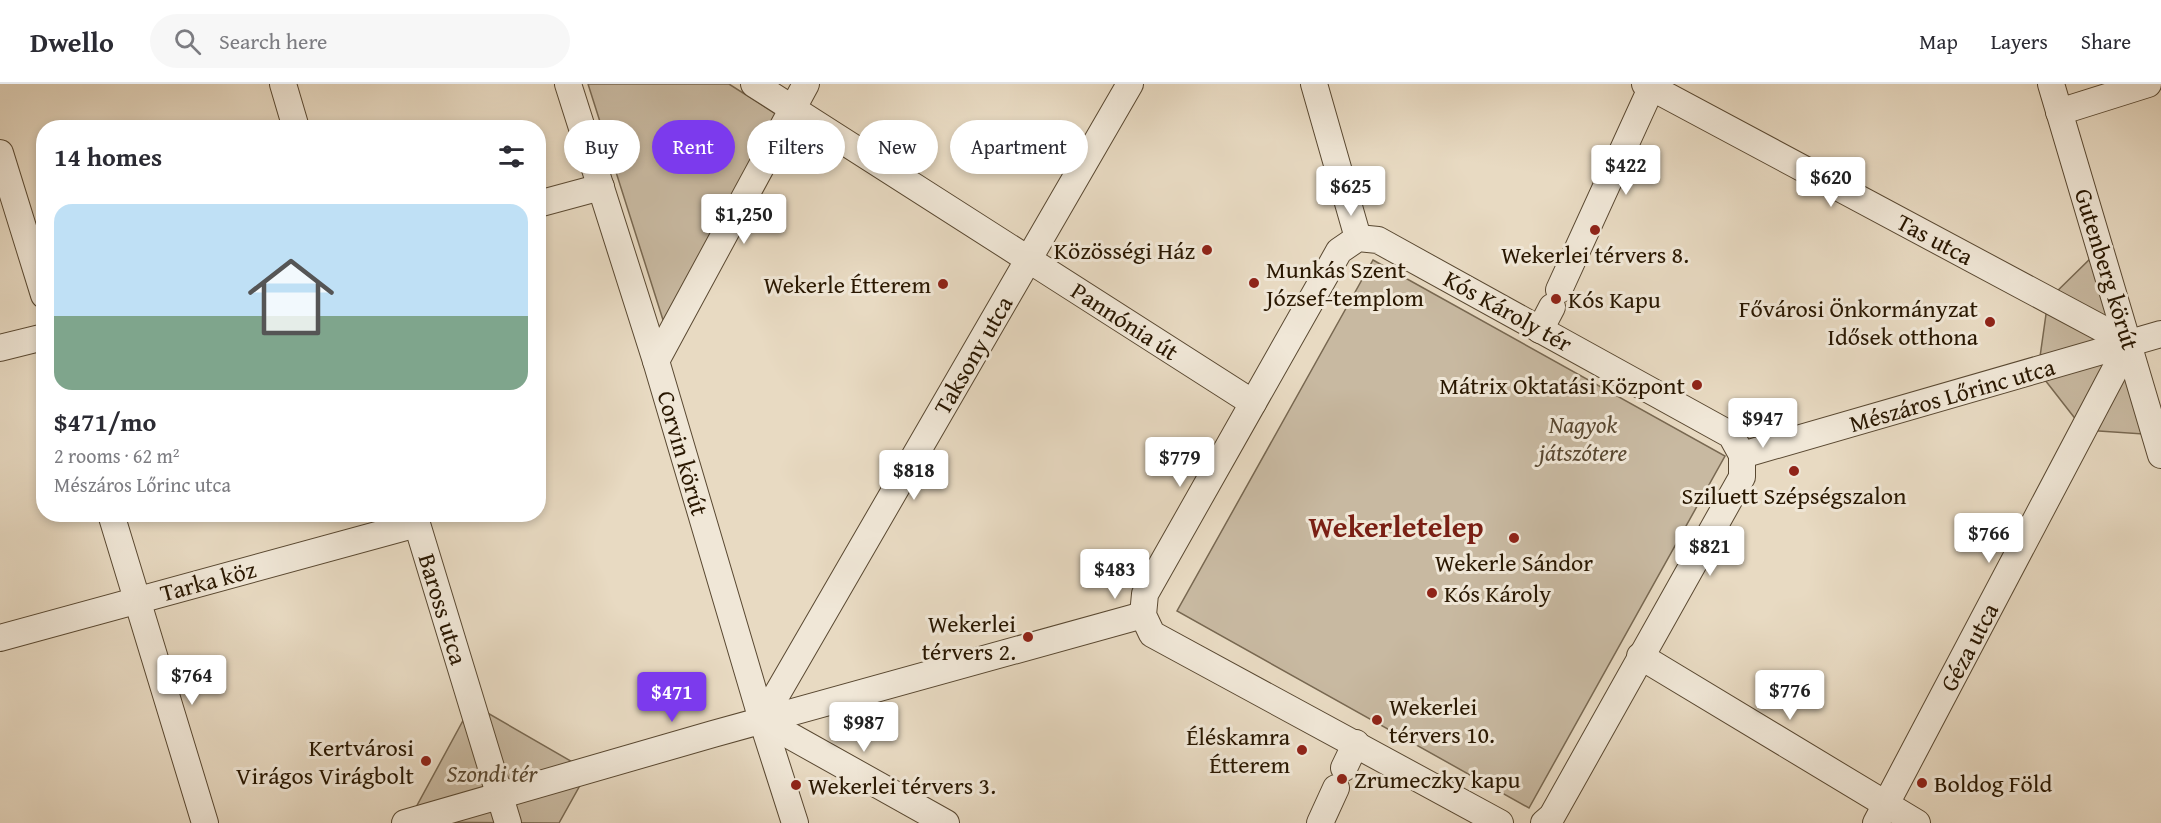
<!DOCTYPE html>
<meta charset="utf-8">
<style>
body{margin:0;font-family:"Gentium Book Plus",serif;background:#f7f7f7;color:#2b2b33;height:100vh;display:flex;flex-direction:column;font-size:22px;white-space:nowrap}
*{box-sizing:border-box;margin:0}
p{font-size:20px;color:#7c7c81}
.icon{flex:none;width:33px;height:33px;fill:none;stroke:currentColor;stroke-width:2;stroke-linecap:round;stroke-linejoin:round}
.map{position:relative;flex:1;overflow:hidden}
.sheet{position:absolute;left:36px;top:36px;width:510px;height:402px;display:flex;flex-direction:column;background:#fff;border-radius:24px;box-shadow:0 3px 9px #0003}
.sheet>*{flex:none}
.top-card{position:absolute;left:564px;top:36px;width:570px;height:54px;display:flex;gap:12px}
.price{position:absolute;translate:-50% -51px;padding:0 14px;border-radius:6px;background:#fff;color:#222;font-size:20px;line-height:39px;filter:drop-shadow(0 2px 3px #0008)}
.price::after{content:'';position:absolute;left:50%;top:36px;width:18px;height:14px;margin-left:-9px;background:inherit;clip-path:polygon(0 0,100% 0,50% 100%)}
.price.current{background:#7c3aed;color:#fff}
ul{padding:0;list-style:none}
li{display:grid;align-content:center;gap:12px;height:318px;padding:0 18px}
li span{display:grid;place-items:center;height:186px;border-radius:18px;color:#555}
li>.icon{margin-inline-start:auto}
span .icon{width:108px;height:108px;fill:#fffc;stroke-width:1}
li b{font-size:26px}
h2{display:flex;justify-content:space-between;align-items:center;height:72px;padding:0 18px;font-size:26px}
.tag{padding:0 21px;border-radius:27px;background:#fff;box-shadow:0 3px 9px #0003;font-size:21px;line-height:54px}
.tag.current{background:#7c3aed;color:#fff}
header{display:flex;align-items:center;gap:36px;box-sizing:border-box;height:84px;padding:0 30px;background:#fff;border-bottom:2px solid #e1e1e2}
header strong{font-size:28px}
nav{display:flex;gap:33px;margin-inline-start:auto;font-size:21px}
.search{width:420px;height:54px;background:#f7f7f7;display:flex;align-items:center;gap:15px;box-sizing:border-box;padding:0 21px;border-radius:33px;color:#7c7c81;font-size:22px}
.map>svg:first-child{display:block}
.green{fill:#c8b9a1;stroke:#786851;stroke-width:1.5}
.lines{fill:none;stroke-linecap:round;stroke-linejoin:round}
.minor-casing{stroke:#594831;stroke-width:28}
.minor{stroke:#f0e7d7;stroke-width:26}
.poi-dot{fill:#8f2418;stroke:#f0e7d7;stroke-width:2}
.labels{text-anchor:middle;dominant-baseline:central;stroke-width:6;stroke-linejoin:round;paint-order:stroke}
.street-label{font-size:24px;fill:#291701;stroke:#f0e7d7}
.poi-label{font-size:24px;fill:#291701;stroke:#f0e7d7;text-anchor:end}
.park-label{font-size:24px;font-style:italic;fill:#594831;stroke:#f0e7d7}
.district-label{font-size:30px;font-weight:bold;fill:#7a1f14;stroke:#f0e7d7}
</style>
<header>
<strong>Dwello</strong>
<div class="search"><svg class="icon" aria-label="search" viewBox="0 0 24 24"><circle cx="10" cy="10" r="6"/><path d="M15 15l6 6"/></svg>Search here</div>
<nav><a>Map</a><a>Layers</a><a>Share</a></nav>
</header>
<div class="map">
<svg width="2161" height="739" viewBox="0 0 2161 739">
<rect width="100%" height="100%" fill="#e8dac2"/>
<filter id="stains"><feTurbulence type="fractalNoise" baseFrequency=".00333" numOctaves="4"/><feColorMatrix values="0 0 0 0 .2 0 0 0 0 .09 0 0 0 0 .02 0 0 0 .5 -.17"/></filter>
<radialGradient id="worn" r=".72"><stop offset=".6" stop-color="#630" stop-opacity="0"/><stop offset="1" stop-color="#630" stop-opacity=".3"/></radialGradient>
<g class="green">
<path d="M588 0H729L776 30 664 239Z"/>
<path d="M2093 172 2143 350 2084 346 2038 287 2048 216Z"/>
<path d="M1373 176 1725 372 1529 724 1177 527Z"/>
<path d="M472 620 588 687 559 739 408 738Z"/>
</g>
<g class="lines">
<g class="minor-casing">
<g id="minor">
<path d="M283 0 296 44"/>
<path d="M568 0 656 277 762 636 795 739"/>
<path d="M754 0 1253 319"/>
<path d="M1314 0 1358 154"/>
<path d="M1645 0 2129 259"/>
<path d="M2051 0 2161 371"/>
<path d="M2059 28 2148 0"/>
<path d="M0 69 44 211"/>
<path d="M538 120 601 103"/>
<path d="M1559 206 1653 0"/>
<path d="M1540 246 1552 223"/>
<path d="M0 264 44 253"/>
<path d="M656 277 806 0"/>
<path d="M1742 371 2161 250"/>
<path d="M111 430 205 739"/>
<path d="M414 430 508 739"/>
<path d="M0 554 417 440"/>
<path d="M1640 572 1917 739"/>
<path d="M1344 684 1356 659"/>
<path d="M405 739 713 650 1143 531"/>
<path d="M946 739 762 636 1130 0"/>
<path d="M1320 739 1336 704"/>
<path d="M1500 739 1152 550 1143 531 1145 510 1339 167 1358 154 1378 156 1731 351 1742 371V393L1552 732 1544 739"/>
<path d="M1876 739 2129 259"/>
</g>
</g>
<use href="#minor" class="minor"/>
</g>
<g class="poi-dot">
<circle cx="1595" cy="146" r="6"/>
<circle cx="1207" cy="166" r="6"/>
<circle cx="1254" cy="199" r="6"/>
<circle cx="943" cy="200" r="6"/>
<circle cx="1556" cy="215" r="6"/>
<circle cx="1990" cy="238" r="6"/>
<circle cx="1697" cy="301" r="6"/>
<circle cx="1794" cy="387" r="6"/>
<circle cx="1514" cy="454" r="6"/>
<circle cx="1432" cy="509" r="6"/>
<circle cx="1028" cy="553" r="6"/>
<circle cx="1377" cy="636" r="6"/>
<circle cx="1302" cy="666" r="6"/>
<circle cx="426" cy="677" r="6"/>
<circle cx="1342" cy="695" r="6"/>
<circle cx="1922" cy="699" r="6"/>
<circle cx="796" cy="701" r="6"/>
</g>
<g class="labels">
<g class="street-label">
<text transform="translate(1935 155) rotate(28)">Tas utca</text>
<text transform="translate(2107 185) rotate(73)">Gutenberg körút</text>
<text transform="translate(1508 227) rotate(29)">Kós Károly tér</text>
<text transform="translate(1125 237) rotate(33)">Pannónia út</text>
<text transform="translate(973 271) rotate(-60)">Taksony utca</text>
<text transform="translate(1952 311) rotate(-16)">Mészáros Lőrinc utca</text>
<text transform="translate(683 369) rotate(74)">Corvin körút</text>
<text transform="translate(208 497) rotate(-15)">Tarka köz</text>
<text transform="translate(443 525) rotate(73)">Baross utca</text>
<text transform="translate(1969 563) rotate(-62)">Géza utca</text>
</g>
<g class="poi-label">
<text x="1195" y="166">Közösségi Ház</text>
<text x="1595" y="170" text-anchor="middle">Wekerlei térvers 8.</text>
<text x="1266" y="185" text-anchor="start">Munkás Szent<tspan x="1266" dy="28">József-templom</tspan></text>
<text x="931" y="200">Wekerle Étterem</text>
<text x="1568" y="215" text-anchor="start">Kós Kapu</text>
<text x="1978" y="224">Fővárosi Önkormányzat<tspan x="1978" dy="28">Idősek otthona</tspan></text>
<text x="1685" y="301">Mátrix Oktatási Központ</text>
<text x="1794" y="411" text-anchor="middle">Sziluett Szépségszalon</text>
<text x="1514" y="478" text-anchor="middle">Wekerle Sándor</text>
<text x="1444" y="509" text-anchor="start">Kós Károly</text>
<text x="1016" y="539">Wekerlei<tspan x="1016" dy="28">térvers 2.</tspan></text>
<text x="1389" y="622" text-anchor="start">Wekerlei<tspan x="1389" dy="28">térvers 10.</tspan></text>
<text x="1290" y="652">Éléskamra<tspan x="1290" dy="28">Étterem</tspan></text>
<text x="414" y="663">Kertvárosi<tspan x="414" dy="28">Virágos Virágbolt</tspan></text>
<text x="1354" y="695" text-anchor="start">Zrumeczky kapu</text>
<text x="1934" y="699" text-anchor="start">Boldog Föld</text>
<text x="808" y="701" text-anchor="start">Wekerlei térvers 3.</text>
</g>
<g class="park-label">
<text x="1583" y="340">Nagyok<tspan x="1583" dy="28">játszótere</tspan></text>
<text x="492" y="689">Szondi tér</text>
</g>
<g class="district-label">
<text x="1396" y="442">Wekerletelep</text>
</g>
</g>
<rect width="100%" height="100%" filter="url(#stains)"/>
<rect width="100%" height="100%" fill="url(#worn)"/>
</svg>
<b class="price" style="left:1626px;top:112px">$422</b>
<b class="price" style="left:1831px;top:124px">$620</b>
<b class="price" style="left:1351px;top:133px">$625</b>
<b class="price" style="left:744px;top:161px">$1,250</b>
<b class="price" style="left:1763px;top:365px">$947</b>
<b class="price" style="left:1180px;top:404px">$779</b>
<b class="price" style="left:914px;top:417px">$818</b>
<b class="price" style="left:1989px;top:480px">$766</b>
<b class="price" style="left:1710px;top:493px">$821</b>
<b class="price" style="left:1115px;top:516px">$483</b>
<b class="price" style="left:192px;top:622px">$764</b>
<b class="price" style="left:1790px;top:637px">$776</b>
<b class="price current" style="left:672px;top:639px">$471</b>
<b class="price" style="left:864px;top:669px">$987</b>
<div class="top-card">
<a class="tag">Buy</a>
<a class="tag current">Rent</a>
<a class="tag">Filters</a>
<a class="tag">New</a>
<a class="tag">Apartment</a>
</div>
<section class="sheet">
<h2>14 homes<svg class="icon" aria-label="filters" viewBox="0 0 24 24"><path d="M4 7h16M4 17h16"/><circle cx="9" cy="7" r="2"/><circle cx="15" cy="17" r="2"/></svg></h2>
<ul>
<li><span style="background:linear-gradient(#bfe0f5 60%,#7fa58c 0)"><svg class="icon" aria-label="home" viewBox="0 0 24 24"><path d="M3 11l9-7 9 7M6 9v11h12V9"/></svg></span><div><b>$471/mo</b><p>2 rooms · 62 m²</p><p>Mészáros Lőrinc utca</p></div></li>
</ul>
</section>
</div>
